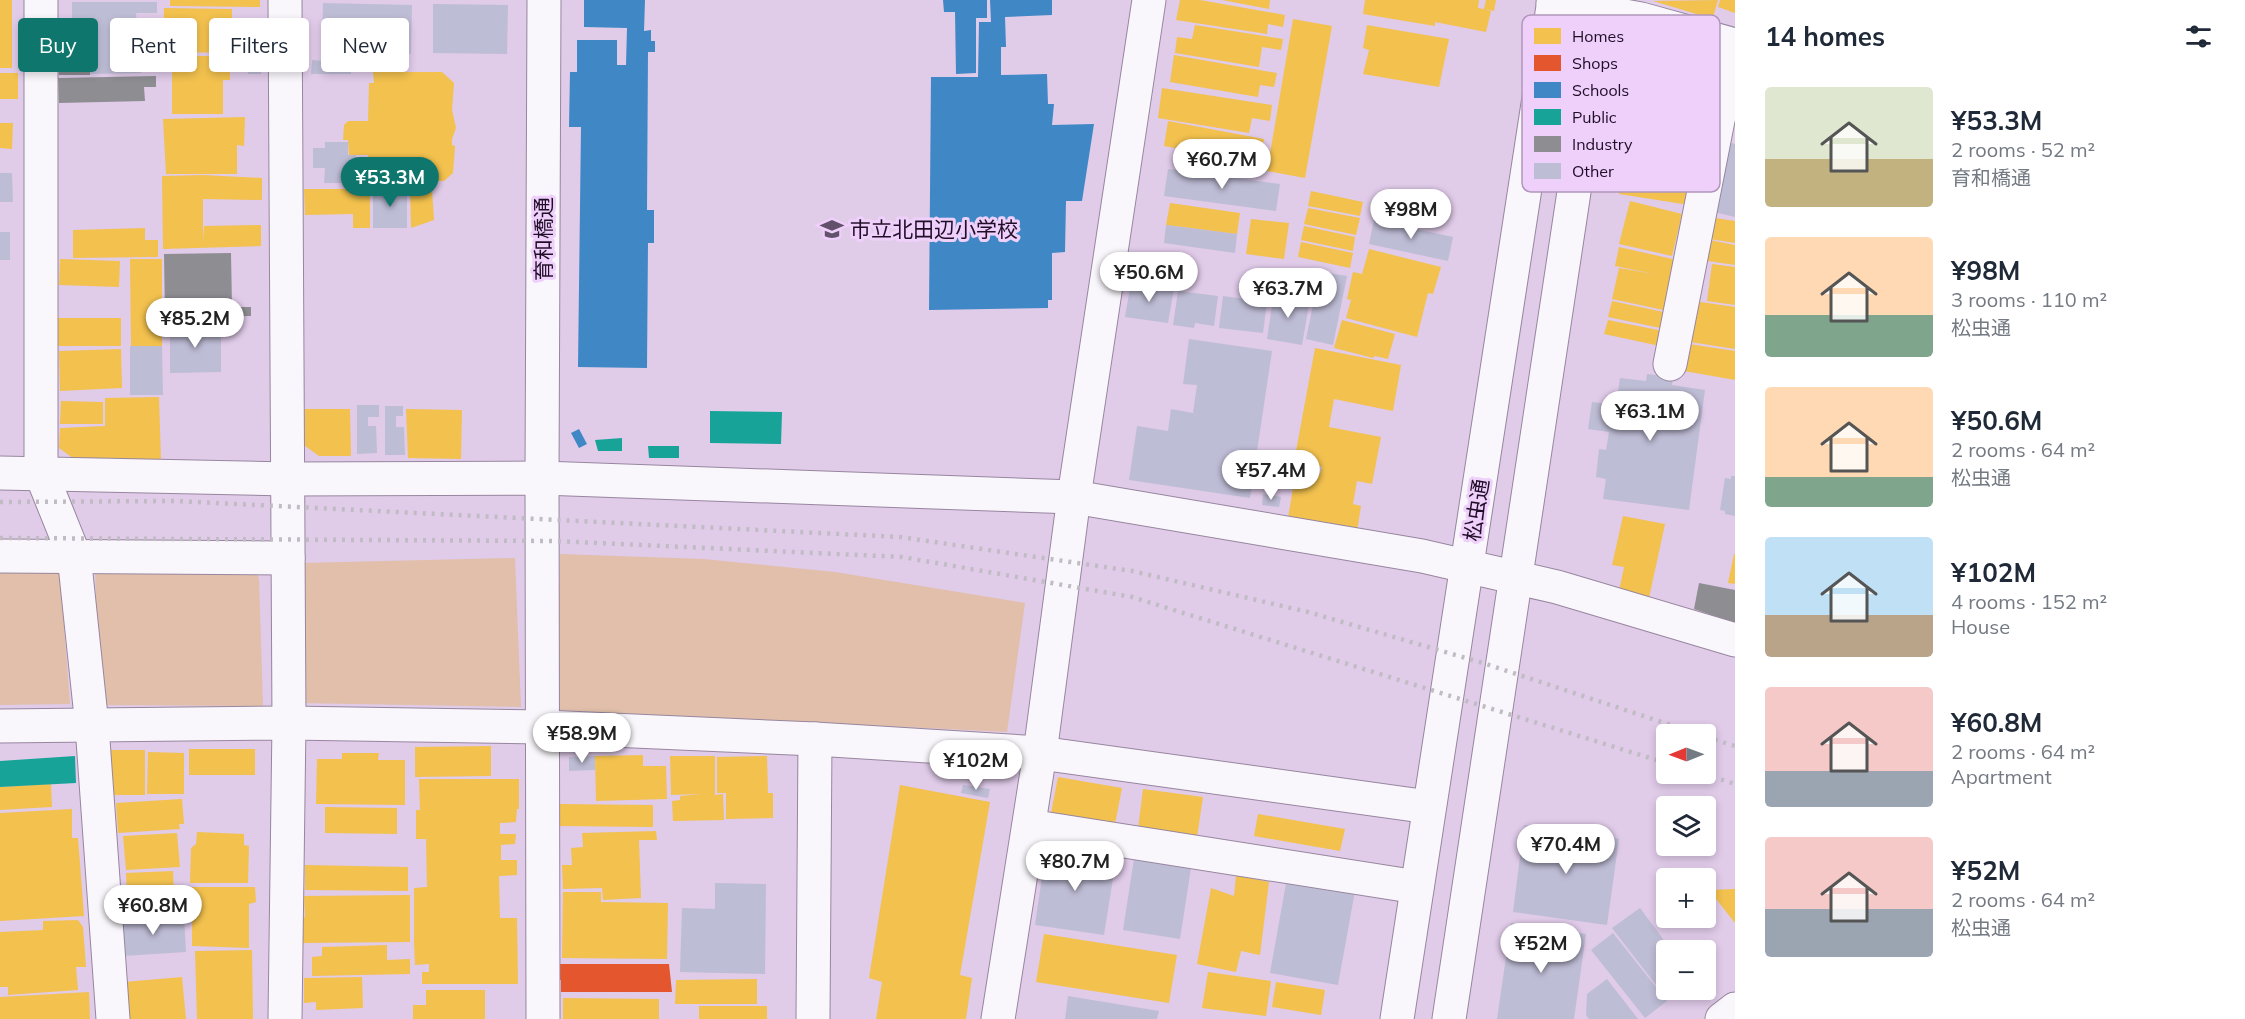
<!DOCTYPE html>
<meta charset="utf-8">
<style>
body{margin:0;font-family:Mulish,"Noto Sans JP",sans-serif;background:#f2f2f3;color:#1f2937;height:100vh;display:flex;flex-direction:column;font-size:22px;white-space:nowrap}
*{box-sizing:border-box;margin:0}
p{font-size:20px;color:#747a83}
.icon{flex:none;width:33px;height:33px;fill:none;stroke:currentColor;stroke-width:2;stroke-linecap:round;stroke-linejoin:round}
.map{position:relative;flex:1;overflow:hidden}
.side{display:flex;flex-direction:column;background:#fff;width:510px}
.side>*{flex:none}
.guide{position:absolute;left:18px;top:18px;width:570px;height:54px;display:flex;gap:12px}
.needle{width:39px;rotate:269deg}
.tools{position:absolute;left:1656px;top:724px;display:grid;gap:12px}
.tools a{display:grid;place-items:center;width:60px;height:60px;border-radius:6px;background:#fff;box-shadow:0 3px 9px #0003;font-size:30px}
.price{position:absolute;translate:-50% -51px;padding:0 14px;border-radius:21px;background:#fff;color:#222;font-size:20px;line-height:39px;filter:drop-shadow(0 2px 3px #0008)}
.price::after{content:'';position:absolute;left:50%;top:36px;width:18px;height:14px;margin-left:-9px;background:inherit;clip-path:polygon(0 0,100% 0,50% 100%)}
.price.active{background:#0f766e;color:#fff}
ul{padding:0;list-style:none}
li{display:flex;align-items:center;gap:18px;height:150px;padding:0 30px}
li span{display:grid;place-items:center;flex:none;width:168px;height:120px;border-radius:6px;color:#555}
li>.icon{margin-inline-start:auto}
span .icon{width:72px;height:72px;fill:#fffc;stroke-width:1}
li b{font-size:26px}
h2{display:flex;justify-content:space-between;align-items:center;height:72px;padding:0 30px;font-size:26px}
.pill{padding:0 21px;border-radius:6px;background:#fff;box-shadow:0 3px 9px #0003;font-size:21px;line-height:54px}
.pill.active{background:#0f766e;color:#fff}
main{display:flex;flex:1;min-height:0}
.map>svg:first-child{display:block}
.green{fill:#e1bfaa}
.homes{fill:#f2c14e}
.shops{fill:#e4572e}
.schools{fill:#3f88c5}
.public{fill:#17a398}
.industry{fill:#8d8d92}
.building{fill:#bebdd6}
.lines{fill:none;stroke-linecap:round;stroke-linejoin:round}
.minor-casing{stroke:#97869f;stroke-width:35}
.minor{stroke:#faf7fc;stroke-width:33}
.rail{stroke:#c1bcc4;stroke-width:4.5;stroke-dasharray:3 6;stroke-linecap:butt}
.labels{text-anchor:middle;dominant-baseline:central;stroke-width:6;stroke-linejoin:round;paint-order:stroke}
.poi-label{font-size:21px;fill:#200d27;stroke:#eed0fa;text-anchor:start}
.street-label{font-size:21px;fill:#200d27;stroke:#eed0fa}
.key{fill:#eed0fa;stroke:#b096bb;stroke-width:1.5}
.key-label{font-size:16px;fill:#200d27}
</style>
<main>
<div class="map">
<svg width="1735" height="1019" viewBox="0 0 1735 1019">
<rect width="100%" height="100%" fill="#e0cbe9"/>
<g class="green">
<path d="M560 554 703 559 835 572 1025 603 1007 732 556 710Z"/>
<path d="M515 558 521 707 298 703 301 563Z"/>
<path d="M0 565 46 566 60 573 70 704 0 705Z"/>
<path d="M254 568 259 578 263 706 100 705 95 570Z"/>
</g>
<g class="homes">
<rect x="0" y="0" width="12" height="68"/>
<path d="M170 0H260V7L170 6Z"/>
<path d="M1180 0H1200L1285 15 1283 27 1268 24 1267 34 1176 20Z"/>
<path d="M1222 0H1270L1269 9Z"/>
<path d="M1365 0H1479L1478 8 1484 9 1486 0H1496L1494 11 1484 9 1491 11 1486 32 1435 22V26L1363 14Z"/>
<path d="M1718 0 1713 17 1703 14V16L1653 1Z"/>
<path d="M1720 0H1735V13L1718 7Z"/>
<path d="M164 8 232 9V36H244V53L163 52Z"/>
<path d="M1293 19 1332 26 1305 178 1267 171Z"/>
<path d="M1195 25 1283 39 1281 50 1262 47 1259 67 1175 53 1177 37 1192 39Z"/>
<path d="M1367 25 1449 39 1439 87 1363 74 1369 50 1363 48Z"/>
<path d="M1174 55 1277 73 1274 87 1260 85 1258 97 1170 82Z"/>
<path d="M172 56H230V80H223V114H172Z"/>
<path d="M373 72H442L454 83 452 110 456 128 452 139V145L455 146 453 173 444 181 379 179V176H373L374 163H369L368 155H349L348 140H343L344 125 348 121H368L369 83H374Z"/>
<rect x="0" y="73" width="18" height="26"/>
<path d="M1162 88 1272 105 1270 121 1252 118 1249 133 1158 118Z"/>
<path d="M245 117 244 146 237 145V174H166L163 119Z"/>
<path d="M1168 121 1264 139 1262 154 1248 152 1246 161 1164 146Z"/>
<path d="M0 123H13L12 149 0 148Z"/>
<path d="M1670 137 1701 142 1689 205 1619 194 1625 157 1666 163Z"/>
<path d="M203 175 262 178V200L203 199V242L204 226 261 225V246L163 249 162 176Z"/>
<path d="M304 189H370V228H353V214L305 215Z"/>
<path d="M410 189H432L434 220 411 228Z"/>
<path d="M1311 191 1363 202 1360 216 1308 206Z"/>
<path d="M1630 201 1682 214 1672 256 1619 244Z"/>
<path d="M1170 203 1240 213 1237 234 1166 225Z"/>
<path d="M1308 208 1360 218 1356 235 1304 224Z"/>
<path d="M1708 217 1735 221V243L1704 238Z"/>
<path d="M1251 219 1289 223 1284 259 1246 254Z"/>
<path d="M1304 226 1355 237 1353 251 1301 240Z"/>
<path d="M145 228V240H158V257L73 258V230Z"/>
<path d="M1704 239 1735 245V265L1701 260Z"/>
<path d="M1301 242 1353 253 1350 268 1298 257Z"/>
<path d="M1619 247 1677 260 1668 311 1612 299 1619 268 1654 274 1615 266Z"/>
<path d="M1369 249 1441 267 1433 294 1428 293 1417 337 1346 318 1351 300 1347 299 1353 272 1362 274Z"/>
<path d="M60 259 120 261 119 287 59 285Z"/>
<path d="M130 259H162V346H131Z"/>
<path d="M1712 264 1735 267V305L1707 301Z"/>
<path d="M1612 301 1668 313 1665 329 1608 317Z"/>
<path d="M1694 301 1735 307V349L1690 342Z"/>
<rect x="58" y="318" width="63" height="28"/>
<path d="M1342 320 1395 334 1388 359 1375 356 1373 358 1334 348Z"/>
<path d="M1608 320 1663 331 1660 346 1604 334Z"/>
<path d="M1689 344 1735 351V380L1684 371Z"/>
<path d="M1315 348 1401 365 1393 411 1334 399 1329 427 1381 437 1372 484 1357 481 1353 504 1361 506 1357 531 1288 518 1296 470 1320 474 1322 467 1294 462Z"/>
<path d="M121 349 122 388 60 391 59 351Z"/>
<path d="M159 397 161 461H77L59 448 60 428 105 426V398Z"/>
<path d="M61 401 103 402V424H60Z"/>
<path d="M305 409H350L351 456H319L305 446Z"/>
<path d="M406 409 462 410 461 459 408 458Z"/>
<path d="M1623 516 1665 524 1649 598 1619 591 1624 567 1612 565Z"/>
<path d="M1734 554H1735V584L1728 583Z"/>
<path d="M491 746V776L415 777V747Z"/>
<rect x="189" y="749" width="66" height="26"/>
<rect x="106" y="750" width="39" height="45"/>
<path d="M148 752 184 753V794H147Z"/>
<path d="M342 753H379L378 760H405V805L316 804 317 759H342Z"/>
<path d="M643 755V766H666L667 799 596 801 595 756Z"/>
<path d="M670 756H715V795L723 794 724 820 673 821 672 801 680 800V796L702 794 671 795Z"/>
<path d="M767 756 768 793H773V818L726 819V793H717V757Z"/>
<path d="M1058 777 1122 788 1115 824 1051 813Z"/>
<path d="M419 779H519V809H517L516 822 500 823V834H516L515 844 501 845V860H517V875L499 876 500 918H517L518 984H422V972H429V964L415 965 414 943V888L427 887 426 839H416V810H420Z"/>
<path d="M51 784 52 807 0 810V787Z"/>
<path d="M900 785 990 802 960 975 972 978 966 1019H876L882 982 869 978Z"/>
<path d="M1143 789 1203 797 1197 837 1138 829Z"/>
<path d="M182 799 184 824H179L180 829 118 833 116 803Z"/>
<path d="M559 804 653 805V827L559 826Z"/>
<path d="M325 807 397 808V834L325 833Z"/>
<path d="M72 809V838H78L84 916 0 921V813Z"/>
<path d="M1258 814 1345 829 1340 851 1254 836Z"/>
<path d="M656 831 657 840H639L641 898 603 900 602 888 563 889 562 865H572L571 848 583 847 582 833Z"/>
<path d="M197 832 244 834V845L249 846 248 883H190L191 848 196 844Z"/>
<path d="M177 833 180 867 126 870 123 836Z"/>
<path d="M305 865 408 867V891L305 890Z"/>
<path d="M173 871 174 894 183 893 184 914 121 918 119 896 127 895 126 873Z"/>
<path d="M1236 875 1269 882 1260 955 1241 951 1236 972 1197 964 1211 888 1234 896Z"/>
<path d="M192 887H255L256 902 249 904V948L192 946Z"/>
<path d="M1735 889V923L1709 890Z"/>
<path d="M563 892H601V902L668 903 667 959 562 958Z"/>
<path d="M410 895V942L300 943V917H305L304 896Z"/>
<path d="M78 920 83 927 86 967H76L78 990 8 995V987H0V932L43 930V921Z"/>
<path d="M1044 934 1177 955 1169 1003 1036 982Z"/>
<path d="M387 945V960L410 959V974L312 976V957L322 956V947Z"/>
<path d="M252 950 253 1019H197L195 951Z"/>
<path d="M1208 972 1271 981 1266 1016 1202 1008Z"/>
<path d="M182 977 186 1019H127L124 982Z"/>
<path d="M362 977 363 1008 316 1010V1002L304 1003V978Z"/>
<path d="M757 979V1004H675L676 980Z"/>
<path d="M1276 982 1325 990 1321 1015 1272 1007Z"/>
<path d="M426 990H485V1019H413V1005H426Z"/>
<path d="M89 992 90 1019H0V997Z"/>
<path d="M563 998 659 999V1019H563Z"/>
<rect x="699" y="1006" width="68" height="13"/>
</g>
<path class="shops" d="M557 964H669L672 992H561V980H557Z"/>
<g class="schools">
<path d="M584 0H645L644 31 651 30V41H655V52H648L647 210H654V243H648L647 368 578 367 581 127H569L570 72H577V40H617V65H626L627 28 584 27Z"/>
<path d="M943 0H987V18H976V73L956 74 955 12H944Z"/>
<path d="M990 0H1052V15L1005 17 1006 47H1001V75L1047 74 1048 104H1054L1052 125 1094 124 1082 201H1066L1065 252 1052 253V300H1048V308L929 310 931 77H978L979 22H991Z"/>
<path d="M579 429 587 444 579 448 571 433Z"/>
</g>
<g class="public">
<path d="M710 411 782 412 781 444 710 443Z"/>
<path d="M622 438V451H598L595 440Z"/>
<path d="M648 446H679V458H649Z"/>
<path d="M75 756 76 783 0 787V761Z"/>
</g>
<g class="industry">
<rect x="59" y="60" width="31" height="15"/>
<path d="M156 76V87H144L145 101 59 103 58 78Z"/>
<path d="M231 253 232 307H251V316L165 317 164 254Z"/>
<path d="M1699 583 1735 590V623L1694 609Z"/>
</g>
<g class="building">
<path d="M72 2H157V13H136L137 25H141V73L90 74V60H72Z"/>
<path d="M323 3 412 5 411 54 322 53Z"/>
<path d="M433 4 508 5 507 54 433 53Z"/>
<path d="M249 58H261V74H248Z"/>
<path d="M312 60 351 63V74H311Z"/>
<path d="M325 142H348V155H356V183H324L325 168H313V148H325Z"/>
<path d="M1728 142 1735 144V217L1714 212Z"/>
<path d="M1168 169 1280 184 1276 211 1164 196Z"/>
<path d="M0 173H12L13 202H0Z"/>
<rect x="373" y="189" width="34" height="39"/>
<path d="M1374 220 1453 237 1448 261 1369 244Z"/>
<path d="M1166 225 1237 234 1235 253 1164 243Z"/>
<rect x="0" y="232" width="10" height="28"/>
<path d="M1322 272 1347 276 1333 345 1306 339 1317 286H1319Z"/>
<path d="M1131 282 1174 289 1168 323 1125 317Z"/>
<path d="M1178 291 1218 296 1214 326 1195 323 1194 328 1173 325Z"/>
<path d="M1274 293 1310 299 1302 345 1267 339Z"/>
<path d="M1223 296 1267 302 1263 333 1219 328Z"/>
<path d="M170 325H221V372L170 373Z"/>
<path d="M1189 339 1272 351 1250 498 1129 480 1137 426 1168 431 1171 409 1193 413 1197 385 1183 384Z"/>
<path d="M130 346H162L163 395H130Z"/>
<path d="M1647 374 1673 377 1672 385 1705 390 1689 510 1603 499 1606 479 1596 477 1599 449 1606 450 1609 432 1588 429 1592 402 1616 405 1620 378 1646 381Z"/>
<path d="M357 405H379V417H368V426H376L377 453 357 454Z"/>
<path d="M385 406H403V416H396V427H404L405 455H385Z"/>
<path d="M1257 470 1286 476 1284 484 1255 478Z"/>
<path d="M1731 476H1735V516L1725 514V511L1720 510 1725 478 1731 479Z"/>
<path d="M1263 494 1281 497 1279 507 1262 505Z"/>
<path d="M595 756V770L569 771V757Z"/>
<path d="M963 785 990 789 988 798 961 793Z"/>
<path d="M1524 825 1619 839 1607 925 1513 912Z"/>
<path d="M1046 848 1116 859 1104 935 1035 925Z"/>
<path d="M1134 859 1191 868 1180 939 1123 930Z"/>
<path d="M1287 878 1355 891 1338 985 1270 973Z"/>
<path d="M715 883 766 884 765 974 680 972 682 908 715 909Z"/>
<path d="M1640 908 1672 951H1666V990H1674L1666 998 1612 928Z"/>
<path d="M184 916 186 952 123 956 120 920Z"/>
<path d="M1511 923 1586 934 1574 1019H1497Z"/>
<path d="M1613 933 1667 1001 1645 1018 1591 950Z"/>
<path d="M1607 979 1638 1019H1589L1586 1015 1587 994Z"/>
<path d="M1068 996 1159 1011 1157 1019H1065Z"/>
</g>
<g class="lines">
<g class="minor-casing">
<g id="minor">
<path d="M41 0V473L74 555 92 726 113 1019"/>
<path d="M1553 3 1641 19 1735 45"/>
<path d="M1670 364 1718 120 1735 53"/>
<path d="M0 473 287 479 542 478 1074 497 1422 556 1557 587 1735 640"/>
<path d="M0 556 288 558"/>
<path d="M0 726 289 723 544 727 815 739 1040 753 1429 807"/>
<path d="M1029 826 1417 887"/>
<path d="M285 1019 289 723 285 0"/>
<path d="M543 1019 542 478 544 0"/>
<path d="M813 1019 815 739"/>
<path d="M998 1019 1040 753 1074 497 1149 0"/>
<path d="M1397 1019 1554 0"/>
<path d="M1449 1019 1603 0"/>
<path d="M1722 1019 1735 1009"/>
</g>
</g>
<use href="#minor" class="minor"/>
<g class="rail">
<path d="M0 502 176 501 900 537 1132 571 1308 612 1483 663 1701 735"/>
<path d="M0 538 555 541 902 557 1132 597 1666 763"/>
<path d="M1706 737 1735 746"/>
<path d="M1704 774 1735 784"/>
</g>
</g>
<defs>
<g id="school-bare" transform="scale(1.8)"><path d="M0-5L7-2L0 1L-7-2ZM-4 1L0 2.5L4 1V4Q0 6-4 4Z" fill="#63506b" stroke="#eed0fa" stroke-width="2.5" paint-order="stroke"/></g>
</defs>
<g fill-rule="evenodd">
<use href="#school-bare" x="832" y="229"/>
</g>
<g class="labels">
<g class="poi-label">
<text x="850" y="229">市立北田辺小学校</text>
</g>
<g class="street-label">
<text transform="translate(543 239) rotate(-90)">育和橋通</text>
<text transform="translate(1476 510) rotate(-81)">松虫通</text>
</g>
</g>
<rect x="1522" y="15" width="198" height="177" rx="9" class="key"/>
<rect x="1534" y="28" width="27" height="16" fill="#f2c14e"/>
<rect x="1534" y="55" width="27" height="16" fill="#e4572e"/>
<rect x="1534" y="82" width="27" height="16" fill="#3f88c5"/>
<rect x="1534" y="109" width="27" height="16" fill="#17a398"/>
<rect x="1534" y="136" width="27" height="16" fill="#8d8d92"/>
<rect x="1534" y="163" width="27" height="16" fill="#bebdd6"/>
<g class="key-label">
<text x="1572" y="42">Homes</text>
<text x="1572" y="69">Shops</text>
<text x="1572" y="96">Schools</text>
<text x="1572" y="123">Public</text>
<text x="1572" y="150">Industry</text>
<text x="1572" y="177">Other</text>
</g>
</svg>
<div class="tools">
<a><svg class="needle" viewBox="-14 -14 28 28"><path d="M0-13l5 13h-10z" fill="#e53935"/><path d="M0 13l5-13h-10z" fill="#747a83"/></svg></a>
<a><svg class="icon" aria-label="layers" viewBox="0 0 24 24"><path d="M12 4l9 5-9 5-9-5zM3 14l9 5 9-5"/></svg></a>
<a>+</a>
<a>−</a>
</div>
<b class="price" style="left:1222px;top:190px">¥60.7M</b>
<b class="price active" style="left:390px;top:208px">¥53.3M</b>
<b class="price" style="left:1411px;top:240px">¥98M</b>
<b class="price" style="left:1149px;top:303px">¥50.6M</b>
<b class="price" style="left:1288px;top:319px">¥63.7M</b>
<b class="price" style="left:195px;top:349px">¥85.2M</b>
<b class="price" style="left:1650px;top:442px">¥63.1M</b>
<b class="price" style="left:1271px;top:501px">¥57.4M</b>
<b class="price" style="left:582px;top:764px">¥58.9M</b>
<b class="price" style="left:976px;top:791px">¥102M</b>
<b class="price" style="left:1566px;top:875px">¥70.4M</b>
<b class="price" style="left:1075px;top:892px">¥80.7M</b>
<b class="price" style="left:153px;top:936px">¥60.8M</b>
<b class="price" style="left:1541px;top:974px">¥52M</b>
<div class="guide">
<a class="pill active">Buy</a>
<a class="pill">Rent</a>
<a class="pill">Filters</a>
<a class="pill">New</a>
</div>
</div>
<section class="side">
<h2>14 homes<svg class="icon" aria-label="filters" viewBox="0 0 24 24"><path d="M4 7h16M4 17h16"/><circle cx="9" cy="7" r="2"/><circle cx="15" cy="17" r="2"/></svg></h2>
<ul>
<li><span style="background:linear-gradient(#dfe7d0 60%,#c2b280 0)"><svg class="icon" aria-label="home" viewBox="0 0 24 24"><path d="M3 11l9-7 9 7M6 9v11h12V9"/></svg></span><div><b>¥53.3M</b><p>2 rooms · 52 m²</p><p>育和橋通</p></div></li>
<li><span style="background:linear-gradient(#ffd9b3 65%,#7fa58c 0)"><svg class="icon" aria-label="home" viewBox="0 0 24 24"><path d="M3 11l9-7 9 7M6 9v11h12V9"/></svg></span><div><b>¥98M</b><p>3 rooms · 110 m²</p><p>松虫通</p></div></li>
<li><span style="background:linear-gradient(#ffd9b3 75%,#7fa58c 0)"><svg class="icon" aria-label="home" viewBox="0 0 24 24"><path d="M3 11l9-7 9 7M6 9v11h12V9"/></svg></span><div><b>¥50.6M</b><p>2 rooms · 64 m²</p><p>松虫通</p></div></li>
<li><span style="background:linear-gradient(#bfe0f5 65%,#b9a48a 0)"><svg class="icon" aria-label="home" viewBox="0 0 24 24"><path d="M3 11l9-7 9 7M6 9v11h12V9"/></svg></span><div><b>¥102M</b><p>4 rooms · 152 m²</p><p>House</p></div></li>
<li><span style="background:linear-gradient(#f6c9c9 70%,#9aa5b1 0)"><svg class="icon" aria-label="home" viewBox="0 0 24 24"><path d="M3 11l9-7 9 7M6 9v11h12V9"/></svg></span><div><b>¥60.8M</b><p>2 rooms · 64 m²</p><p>Apartment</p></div></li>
<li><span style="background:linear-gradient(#f6c9c9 60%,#9aa5b1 0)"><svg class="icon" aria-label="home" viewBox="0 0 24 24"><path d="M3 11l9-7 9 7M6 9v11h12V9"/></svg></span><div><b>¥52M</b><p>2 rooms · 64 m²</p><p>松虫通</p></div></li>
</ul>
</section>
</main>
